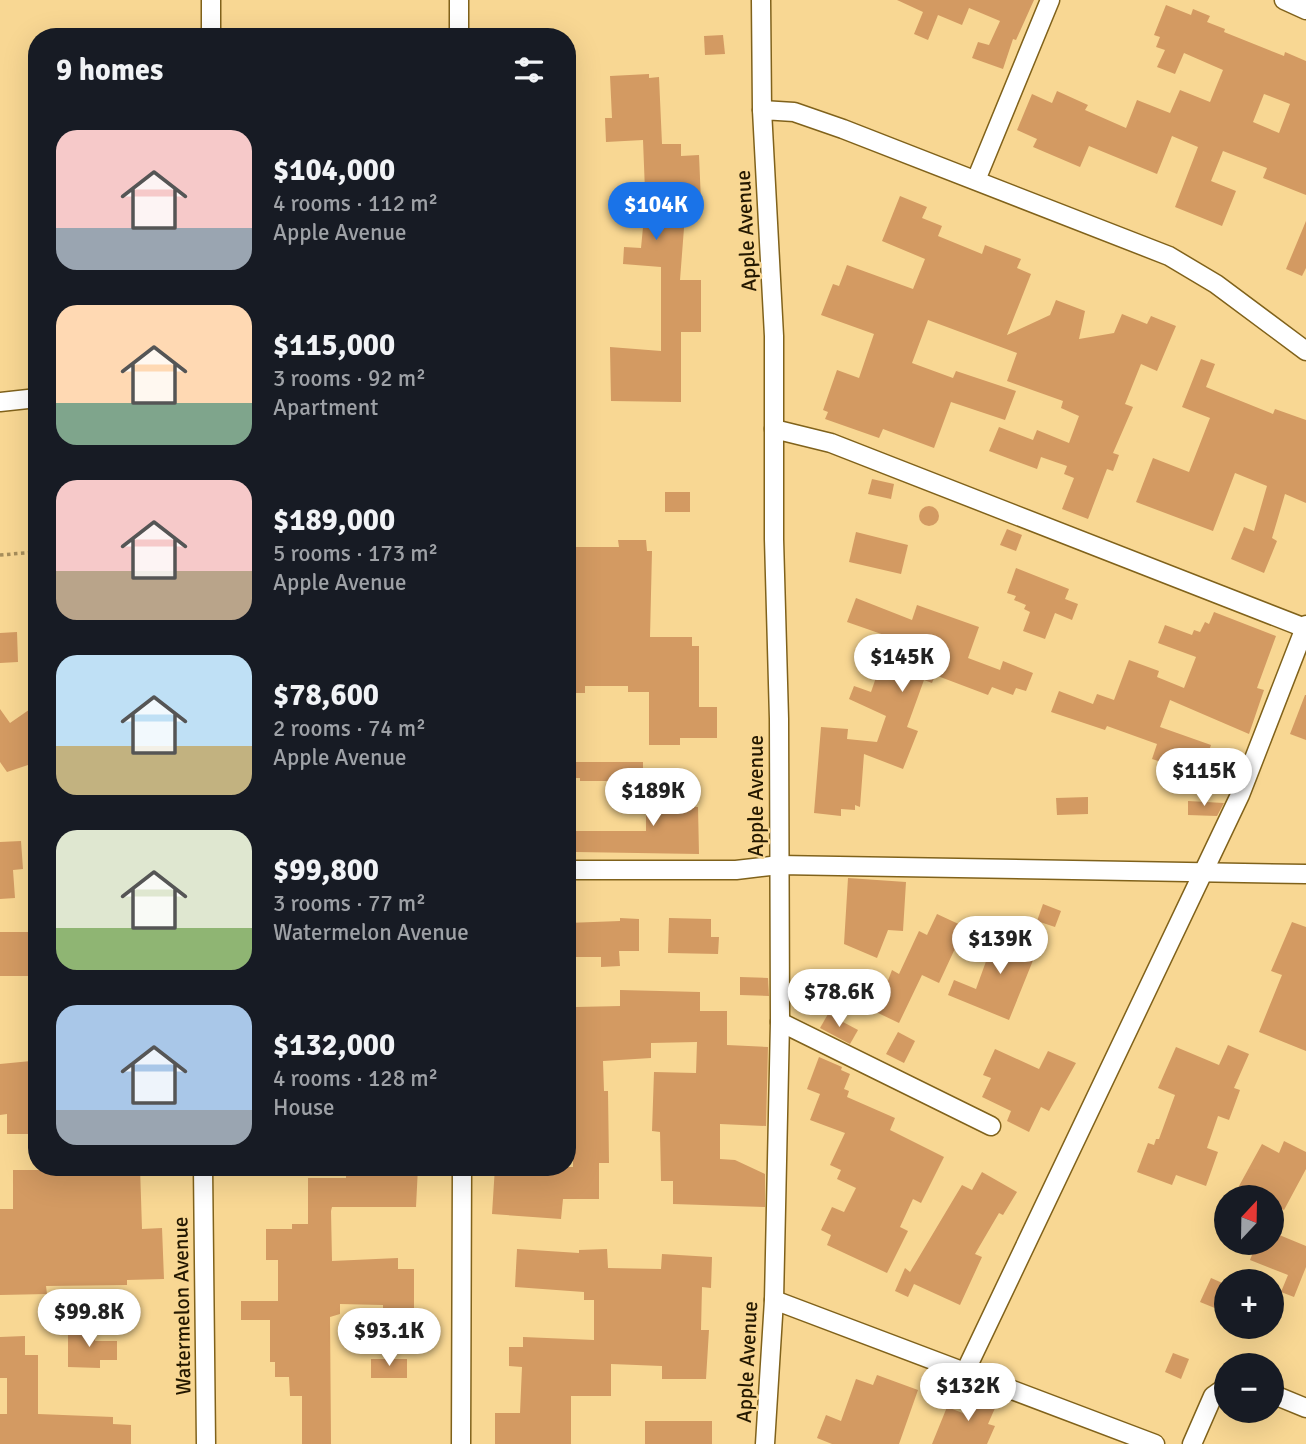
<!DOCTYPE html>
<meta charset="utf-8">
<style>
body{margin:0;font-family:Signika,sans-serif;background:#242831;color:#f1f3f6;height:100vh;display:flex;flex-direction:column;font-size:26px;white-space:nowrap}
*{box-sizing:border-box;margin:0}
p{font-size:23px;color:#9ea1a6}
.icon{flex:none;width:38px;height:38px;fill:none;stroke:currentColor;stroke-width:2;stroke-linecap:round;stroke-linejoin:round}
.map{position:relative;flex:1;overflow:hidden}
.sheet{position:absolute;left:28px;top:28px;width:548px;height:1148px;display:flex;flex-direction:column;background:#171b24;border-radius:28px;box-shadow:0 7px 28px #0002}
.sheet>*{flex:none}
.needle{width:46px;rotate:22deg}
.tools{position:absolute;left:1214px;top:1185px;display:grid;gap:14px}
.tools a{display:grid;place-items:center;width:70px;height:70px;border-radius:50%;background:#171b24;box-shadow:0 7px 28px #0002;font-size:35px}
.price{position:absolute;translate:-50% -60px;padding:0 16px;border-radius:24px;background:#fff;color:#222;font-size:23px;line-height:46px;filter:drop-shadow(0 2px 4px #0008)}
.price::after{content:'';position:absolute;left:50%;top:42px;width:21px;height:16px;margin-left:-10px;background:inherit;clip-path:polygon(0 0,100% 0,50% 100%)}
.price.current{background:#1a73e8;color:#fff}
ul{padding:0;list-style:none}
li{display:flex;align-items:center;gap:21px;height:175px;padding:0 28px}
li span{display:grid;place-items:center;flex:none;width:196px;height:140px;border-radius:21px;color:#555}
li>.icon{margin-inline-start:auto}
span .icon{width:84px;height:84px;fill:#fffc;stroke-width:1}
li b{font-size:30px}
h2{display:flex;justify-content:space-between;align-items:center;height:84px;padding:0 28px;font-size:30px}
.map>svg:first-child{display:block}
.building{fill:#d39a62;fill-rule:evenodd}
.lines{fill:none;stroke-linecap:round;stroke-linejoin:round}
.minor-casing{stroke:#80621b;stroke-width:21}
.path{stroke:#a78e5b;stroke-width:3.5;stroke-dasharray:3.5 3.5;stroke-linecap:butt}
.minor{stroke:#fff;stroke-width:18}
.labels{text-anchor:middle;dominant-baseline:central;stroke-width:5;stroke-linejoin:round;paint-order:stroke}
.street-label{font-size:21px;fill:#241800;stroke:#f8d793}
</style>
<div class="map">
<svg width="1306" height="1444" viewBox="0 0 1306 1444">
<rect width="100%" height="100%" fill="#f8d793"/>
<g class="building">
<path d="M897 0H1034L1016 40 1013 39 1003 69 972 58 978 42 989 45 1000 21 969 8 962 25 938 15 928 40 914 34 923 12Z"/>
<path d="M1166 5 1191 15 1193 9 1210 16 1207 22 1225 29 1224 32 1284 56 1285 52 1306 61V195L1263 178 1267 168 1223 151 1211 181 1236 191 1222 226 1175 207 1198 147 1172 136 1157 174 1089 146 1080 167 1033 147 1037 139 1017 130 1032 94 1052 103 1057 91 1088 105 1085 110 1126 128 1137 100 1170 113 1180 90 1210 102 1223 70 1184 53 1175 74 1157 67 1165 50 1156 47 1160 37 1154 35ZM1264 94 1290 104 1279 133 1253 122Z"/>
<path d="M723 35 725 54 705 55 704 36Z"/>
<path d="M649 74V78L659 77 662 144H681V156L699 155 701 202H686L680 280H701V332H681V402L611 401 610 347 661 351V267L623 264 624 247 641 248 644 217H646L643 140 606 142 605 118H612L610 76Z"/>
<path d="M900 196 927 207 922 218 942 226 938 236 982 254 985 245 1021 259 1017 268 1031 274 1007 335 1050 315 1056 300 1085 311 1079 339 1114 333 1122 314 1147 324 1151 316 1176 326 1157 371 1141 364 1125 404 1133 407 1113 453 1119 455 1113 471 1107 469 1088 519 1062 509 1074 478 1064 474 1067 466 1041 457 1037 469 989 451 999 427 1033 440 1037 430 1069 443 1079 416 1061 408 1063 401 1007 381 1017 353 928 320 912 363 953 378 956 371 1016 391 1005 420 951 402 934 448 883 429 879 438 825 419 828 412 823 410 837 370 859 378 874 334 821 315 833 284 839 286 847 265 913 289 925 259 882 241Z"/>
<path d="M1306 221V268L1302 276 1286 269Z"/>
<path d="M1201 359 1215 364 1206 387 1273 414 1275 409 1306 420V503L1285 494 1272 538 1277 541 1264 573 1231 559 1244 527 1254 531 1267 486 1235 473 1213 531 1136 502 1153 458 1189 472 1210 418 1182 407Z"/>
<path d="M872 479 894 484 891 499 868 494Z"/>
<rect x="665" y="492" width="25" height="20"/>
<circle cx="929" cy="516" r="10"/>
<path d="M1007 529 1022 535 1016 551 1000 545Z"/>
<path d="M856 532 908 545 901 574 849 562Z"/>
<path d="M618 540H646L647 551H652L650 637H692V646H699V707H717V738H680V745H649V692H628V686H585V693H567V547H619Z"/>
<path d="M1016 568 1069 589 1065 599 1078 604 1072 620 1055 613 1045 639 1023 631 1030 612 1024 609 1026 605 1014 600 1016 596 1007 593Z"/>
<path d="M856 598 912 620 917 605 979 627 968 658 1000 670 1003 661 1033 673 1026 691 1016 688 1013 695 992 687 988 695 935 675 932 683 924 680 907 727 918 731 903 769 864 754 860 807 855 805V810L841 809V816L814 813 821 727 848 729 847 739 877 742 886 716 849 699 854 686 871 692 890 637 847 622Z"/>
<path d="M1214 612 1276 636 1257 688 1264 690 1249 734 1170 700 1160 727 1211 745 1199 780 1185 775 1186 770 1152 759 1157 744 1107 726 1105 730 1051 712 1059 691 1093 704 1097 694 1114 700 1129 660 1159 671 1157 677 1184 688 1196 657 1158 643 1165 625 1192 635 1194 630 1200 632 1205 622 1209 624Z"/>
<path d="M17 632 18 662 0 663V633Z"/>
<path d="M1305 695H1306V740L1290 734Z"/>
<path d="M36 705 37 762 7 772 0 762V709L10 723Z"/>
<path d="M567 762H643V781H580V778H567Z"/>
<path d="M646 790H695V807H698L699 854 576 852 575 831H646Z"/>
<path d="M1088 797V814L1057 815 1056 798Z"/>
<path d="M1188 801 1224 803 1217 816 1188 815Z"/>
<path d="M21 841 23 869 13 870 15 898 0 899V842Z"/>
<path d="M848 878 906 882 903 931 888 930 877 958 844 944Z"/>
<path d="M1043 904 1061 911 1055 927 1037 921Z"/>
<path d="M937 914 965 927 939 983 922 975 899 1023 876 1012 892 970 899 974 919 931 927 935Z"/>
<path d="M620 918 639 919V951H619L620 966 601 967V957H567V923L620 921Z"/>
<path d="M669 918 711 919V937H719L718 954 668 953Z"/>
<path d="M1292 922 1306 927V1051L1259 1032 1282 975 1271 971Z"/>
<path d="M1003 930 1040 943 1009 1020 948 995 954 980 976 989 993 942 998 944Z"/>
<rect x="0" y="932" width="28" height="44"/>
<path d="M740 977 768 978 769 996 740 995Z"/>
<path d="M620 990 700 992V1011H727V1045L768 1047 766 1126 720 1124V1159L735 1160 765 1174V1207L673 1204V1181H661L660 1132 652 1131 654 1072 696 1073 697 1042 651 1043V1058L603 1061 604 1091H608L609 1163H599V1199H563L561 1219 492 1214 495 1167H573V1123H567V1055H573V1017H576V1007L620 1006Z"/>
<path d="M828 1014 858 1030 850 1044 820 1028Z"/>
<path d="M898 1032 915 1041 904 1063 886 1054Z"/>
<path d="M1228 1045 1249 1054 1234 1088 1240 1090 1229 1120 1218 1116 1207 1148 1218 1152 1206 1186 1176 1175 1172 1185 1137 1172 1148 1143 1154 1145 1156 1139H1159L1175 1095 1158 1088 1176 1047 1219 1065Z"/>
<path d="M995 1049 1039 1069 1048 1051 1076 1063 1049 1111 1041 1107 1029 1132 1007 1121 1011 1111 982 1097 991 1078 983 1075Z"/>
<path d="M819 1057 842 1067 841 1070 850 1074 844 1089 849 1091 847 1097 895 1118 890 1130 944 1157 921 1203 913 1199 900 1227 908 1231 887 1273 827 1245 831 1235 821 1230 832 1207 844 1212 856 1188 837 1179 841 1170 830 1165 845 1133 810 1120 820 1094 807 1089Z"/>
<path d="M31 1061 37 1134H7V1114L0 1115V1064Z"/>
<path d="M1284 1141 1306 1152V1169L1284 1210 1272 1203V1197H1233L1262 1144 1279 1153Z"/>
<path d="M55 1167H140L142 1229 162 1228 164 1279 127 1280V1285L46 1286 47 1294 0 1295V1209H13V1170H55Z"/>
<path d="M346 1167H418L416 1207H332L331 1211 332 1261 398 1258V1269H414V1311H383V1305L340 1304V1314L330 1317 331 1444H302V1396H290L289 1377H275V1362H270V1320H241V1301H278V1260H266V1229H292V1224H308V1178H346Z"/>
<path d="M982 1172 1017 1192 1003 1215 999 1213 975 1254 982 1257 960 1305 914 1284 908 1297 895 1291 905 1268 910 1272 962 1185 972 1190Z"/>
<path d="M1272 1232 1306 1246V1267L1294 1297 1281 1292 1288 1275 1250 1260 1257 1242H1272Z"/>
<path d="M517 1249 579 1253V1250L607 1249 608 1268 661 1269 662 1254 712 1257 711 1288 702 1287 701 1330H709L706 1379H662V1366L611 1364V1396H571V1444H495V1413H520L522 1367 509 1366V1347H523V1337L594 1340V1300H584V1292L515 1287Z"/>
<path d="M1211 1278 1227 1285V1313L1200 1302Z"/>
<path d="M68 1328H96L95 1341H117V1360H100V1368L68 1367Z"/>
<path d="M25 1336V1355H38V1414L113 1417V1424L131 1425V1444H0V1414H7V1378H0V1337Z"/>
<path d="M1173 1353 1189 1359 1181 1379 1165 1372Z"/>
<rect x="371" y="1359" width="36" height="19"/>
<path d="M877 1375 918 1390 899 1444H832L817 1438 826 1415 841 1421 856 1379 873 1385Z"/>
<path d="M979 1390 999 1399 988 1424 995 1426 987 1444H932L947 1407 968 1415Z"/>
<rect x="645" y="1421" width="67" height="23"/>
</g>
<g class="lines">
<g class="minor-casing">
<g id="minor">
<path d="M761 0 762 110"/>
<path d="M1284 0 1306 10"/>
<path d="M211 37V0"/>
<path d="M459 37V0"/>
<path d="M976 180 1050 0"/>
<path d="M0 402 37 398"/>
<path d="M774 429 831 443 1305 628"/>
<path d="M567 870H736L779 865 1306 874"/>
<path d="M780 1022 991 1126"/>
<path d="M203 1167 206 1444"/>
<path d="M774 1300 1155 1444"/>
<path d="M965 1372 1240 795 1306 625"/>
<path d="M1272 1394 1306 1408"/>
<path d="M461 1444 462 1167"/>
<path d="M765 1444 774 1300 780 1022 779 719 774 539V336L762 110 794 112 843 129 1169 256 1216 284 1306 351"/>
<path d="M1192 1444 1213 1396 1227 1386"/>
</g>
</g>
<path class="path" d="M0 555 37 552"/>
<use href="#minor" class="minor"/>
</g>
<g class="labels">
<g class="street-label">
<text transform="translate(746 231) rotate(-93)">Apple Avenue</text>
<text transform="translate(756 796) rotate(-90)">Apple Avenue</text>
<text transform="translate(182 1306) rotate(-91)">Watermelon Avenue</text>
<text transform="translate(747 1362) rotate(-87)">Apple Avenue</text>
</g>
</g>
</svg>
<div class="tools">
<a><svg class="needle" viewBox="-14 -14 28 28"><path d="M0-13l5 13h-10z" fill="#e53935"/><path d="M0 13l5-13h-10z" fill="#9ea1a6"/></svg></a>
<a>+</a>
<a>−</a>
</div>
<b class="price current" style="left:656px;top:242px">$104K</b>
<b class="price" style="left:902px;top:694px">$145K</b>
<b class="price" style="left:1204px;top:808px">$115K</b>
<b class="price" style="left:653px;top:828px">$189K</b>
<b class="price" style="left:1000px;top:976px">$139K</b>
<b class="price" style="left:839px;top:1029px">$78.6K</b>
<b class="price" style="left:89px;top:1349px">$99.8K</b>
<b class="price" style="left:389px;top:1368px">$93.1K</b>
<b class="price" style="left:968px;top:1423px">$132K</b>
<section class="sheet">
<h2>9 homes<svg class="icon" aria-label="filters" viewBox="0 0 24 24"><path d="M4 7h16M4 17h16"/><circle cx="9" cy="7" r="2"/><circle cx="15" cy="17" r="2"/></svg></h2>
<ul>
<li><span style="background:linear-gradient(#f6c9c9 70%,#9aa5b1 0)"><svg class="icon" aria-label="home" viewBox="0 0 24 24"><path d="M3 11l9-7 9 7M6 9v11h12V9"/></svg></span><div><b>$104,000</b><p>4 rooms · 112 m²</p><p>Apple Avenue</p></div></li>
<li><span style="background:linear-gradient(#ffd9b3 70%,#7fa58c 0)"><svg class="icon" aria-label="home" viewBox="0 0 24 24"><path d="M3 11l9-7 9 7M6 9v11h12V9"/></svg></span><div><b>$115,000</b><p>3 rooms · 92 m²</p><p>Apartment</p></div></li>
<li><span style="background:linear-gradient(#f6c9c9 65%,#b9a48a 0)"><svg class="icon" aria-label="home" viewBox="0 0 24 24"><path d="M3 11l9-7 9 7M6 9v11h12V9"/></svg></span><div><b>$189,000</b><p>5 rooms · 173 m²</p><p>Apple Avenue</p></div></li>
<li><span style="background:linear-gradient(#bfe0f5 65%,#c2b280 0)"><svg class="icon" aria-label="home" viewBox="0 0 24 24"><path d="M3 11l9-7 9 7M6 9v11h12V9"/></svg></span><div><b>$78,600</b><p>2 rooms · 74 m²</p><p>Apple Avenue</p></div></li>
<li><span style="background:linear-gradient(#dfe7d0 70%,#8fb573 0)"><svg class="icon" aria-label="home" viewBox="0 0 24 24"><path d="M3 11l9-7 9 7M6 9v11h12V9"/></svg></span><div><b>$99,800</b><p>3 rooms · 77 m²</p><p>Watermelon Avenue</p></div></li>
<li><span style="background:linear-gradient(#a9c7e8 75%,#9aa5b1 0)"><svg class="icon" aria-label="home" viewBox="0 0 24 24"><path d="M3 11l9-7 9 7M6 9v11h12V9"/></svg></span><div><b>$132,000</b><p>4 rooms · 128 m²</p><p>House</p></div></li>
</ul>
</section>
</div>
